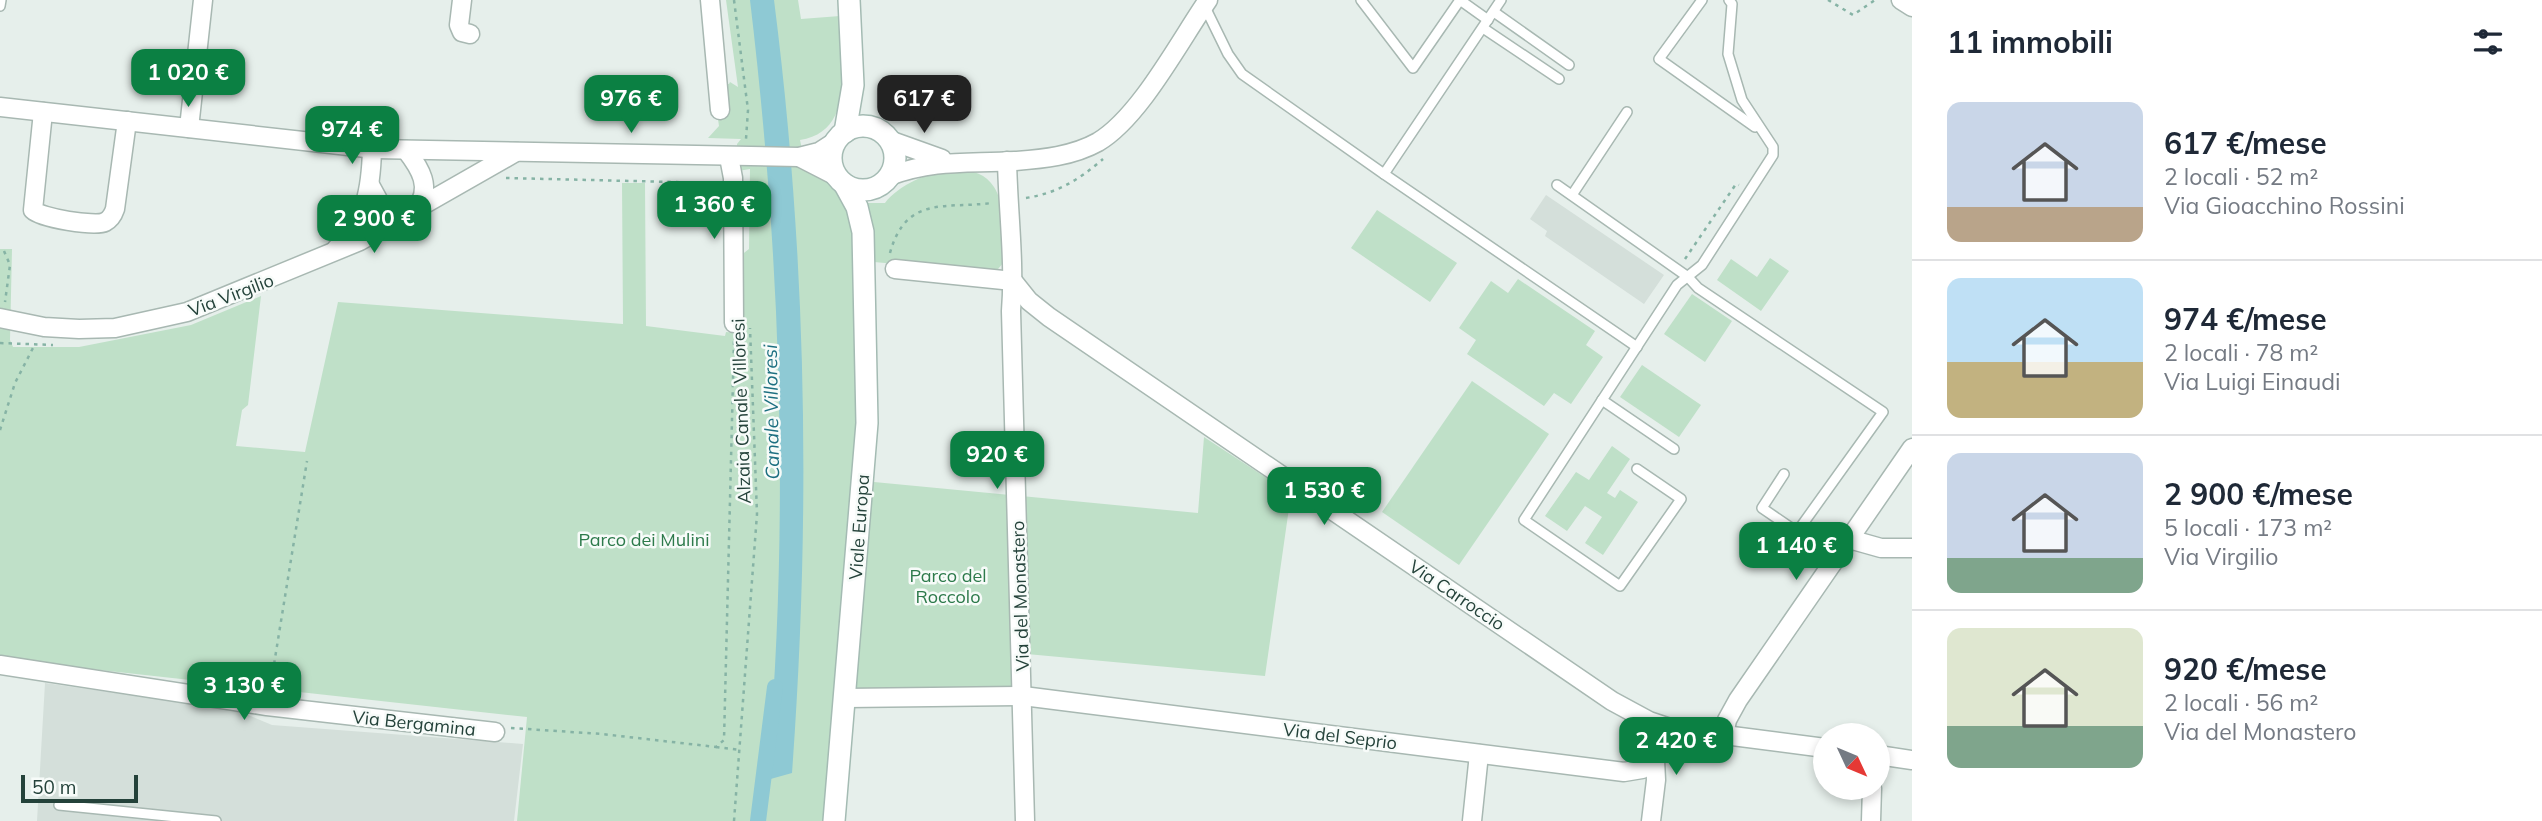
<!DOCTYPE html>
<html lang="it">
<meta charset="utf-8">
<style>
body{margin:0;font-family:Mulish,sans-serif;background:#f2f2f3;color:#1f2937;height:100vh;display:flex;flex-direction:column;font-size:26px;white-space:nowrap}
*{box-sizing:border-box;margin:0}
p{font-size:23px;color:#747a83}
.icon{flex:none;width:38px;height:38px;fill:none;stroke:currentColor;stroke-width:2;stroke-linecap:round;stroke-linejoin:round}
.map{position:relative;flex:1;overflow:hidden}
.panel{display:flex;flex-direction:column;background:#fff;width:630px}
.panel>*{flex:none}
.needle{width:46px;rotate:134deg}
.controls{position:absolute;left:1813px;top:723px;display:grid;gap:14px}
.controls a{display:grid;place-items:center;width:77px;height:77px;border-radius:50%;background:#fff;box-shadow:0 4px 10px #0003;font-size:35px}
.scale{position:absolute;left:21px;bottom:18px;width:117px;box-sizing:border-box;padding-left:7px;border:4px solid #24423a;border-top:0;font-size:19px;line-height:24px;white-space:nowrap;color:#24423a;-webkit-text-stroke:5px #f7fbf9;paint-order:stroke}
.price{position:absolute;translate:-50% -60px;padding:0 16px;border-radius:14px;background:#0b8043;color:#fff;font-size:23px;line-height:46px;filter:drop-shadow(0 2px 4px #0008)}
.price::after{content:'';position:absolute;left:50%;top:42px;width:21px;height:16px;margin-left:-10px;background:inherit;clip-path:polygon(0 0,100% 0,50% 100%)}
.price.current{background:#222;color:#fff}
ul{padding:0;list-style:none}
li{display:flex;align-items:center;gap:21px;height:175px;padding:0 35px}
li+li{border-top:2px solid #e0e1e3}
li span{display:grid;place-items:center;flex:none;width:196px;height:140px;border-radius:14px;color:#555}
li>.icon{margin-inline-start:auto}
span .icon{width:84px;height:84px;fill:#fffc;stroke-width:1}
li b{font-size:30px}
h2{display:flex;justify-content:space-between;align-items:center;height:84px;padding:0 35px;font-size:30px}
main{display:flex;flex:1;min-height:0}
.map>svg:first-child{display:block}
.built{fill:#d4dfda}
.green{fill:#bfe0c8}
.water{fill:#8ec9d4}
.lines{fill:none;stroke-linecap:round;stroke-linejoin:round}
.canal{stroke:#8ec9d4;stroke-width:16}
.lane-casing{stroke:#a8b8b2;stroke-width:12}
.street-casing{stroke:#a8b8b2;stroke-width:21}
.secondary-casing{stroke:#a4bbb3;stroke-width:24}
.path{stroke:#86b3a5;stroke-width:2.5;stroke-dasharray:3.5 5;stroke-linecap:butt}
.lane{stroke:#fff;stroke-width:9}
.street{stroke:#fff;stroke-width:18}
.secondary{stroke:#fff;stroke-width:21}
.labels{text-anchor:middle;dominant-baseline:central;stroke-width:5;stroke-linejoin:round;paint-order:stroke}
.street-label{font-size:18px;fill:#24423a;stroke:#f7fbf9}
.park-label{font-size:18px;fill:#2d7a4b;stroke:#f7fbf9}
.water-label{font-size:19px;font-style:italic;fill:#1c6f80;stroke:#f7fbf9}
</style>
<main>
<div class="map">
<svg width="1912" height="821" viewBox="0 0 1912 821">
<rect width="100%" height="100%" fill="#e6efeb"/>
<g class="built">
<path d="M1546 195 1664 275 1644 304 1545 236 1547 231 1530 219Z"/>
<path d="M45 683 236 710 272 725 523 744 514 821H37Z"/>
</g>
<g class="green">
<path d="M726 0H798L801 19 840 16C842 57 857 132 800 140L804 159 860 203H885C904 177 972 152 994 187 1006 205 1002 241 1004 262L998 269 973 271 863 261 864 339 876 342 872 489 874 482 1198 513 1204 437 1291 494 1265 676 1016 653 1015 687 1010 691 845 688 827 821H517L527 717 0 659V249H12L10 340 13 347H79L191 325 261 296 248 405 242 410 236 446 305 452 338 302 623 324 622 183H645L646 326 725 336 726 332 739 333 740 256 749 249 750 169 738 171 737 144 741 139 708 138 719 126 713 85 729 84 730 82 738 87Z"/>
<path d="M1377 210 1457 263 1430 302 1351 248Z"/>
<path d="M1770 258 1789 271 1761 311 1717 280 1731 259 1757 277Z"/>
<path d="M1518 279 1595 331 1586 345 1603 357 1571 404 1554 393 1544 406 1467 354 1476 340 1459 328 1491 281 1508 293Z"/>
<path d="M1692 294 1732 321 1705 362 1664 334Z"/>
<path d="M1642 365 1701 405 1679 437 1620 397Z"/>
<path d="M1472 381 1549 434 1459 565 1382 512Z"/>
<path d="M1612 446 1630 459 1607 493 1615 498 1620 490 1638 502 1603 555 1585 543 1602 517 1585 506 1567 531 1545 516 1576 472 1589 480Z"/>
</g>
<path class="water" d="M750 0H774C807 258 811 514 792 773L767 780C790 520 781 259 750 0Z"/>
<g class="lines">
<path class="canal" d="M758 821 775 687"/>
<g class="lane-casing">
<g id="lane">
<path d="M1361 0 1413 68 1460 0"/>
<path d="M1460 0 1488 20"/>
<path d="M1702 0 1659 59 1755 127"/>
<path d="M1204 5 1228 54 1242 74 1384 174 1501 0"/>
<path d="M0 6 1 0"/>
<path d="M1494 12 1569 65"/>
<path d="M1483 28 1559 79"/>
<path d="M1384 174 1637 347"/>
<path d="M1557 185 1688 277 1698 288 1883 412 1797 532 1762 508 1784 474"/>
<path d="M1572 195 1627 112"/>
<path d="M1602 400 1674 449"/>
<path d="M1637 469 1681 499 1620 586 1524 520 1677 285 1702 265 1773 155V147L1742 100 1728 54 1732 4 1729 0"/>
<path d="M59 805 216 821"/>
</g>
</g>
<g class="street-casing">
<g id="street">
<path d="M462 0 459 25 462 32 470 34"/>
<path d="M710 0 720 110"/>
<path d="M1901 0 1912 7"/>
<path d="M0 107 375 149 799 157 819 152 836 141"/>
<path d="M43 112 33 210C41 218 95 227 105 222 111 219 113 215 115 209L127 121"/>
<path d="M189 128 203 0"/>
<path d="M889 140 942 159"/>
<path d="M406 150C420 168 433 188 416 209"/>
<path d="M729 157 733 178 734 323"/>
<path d="M799 157 836 176"/>
<path d="M1007 161C1008 211 1015 262 1011 311L1025 821"/>
<path d="M889 176C937 159 967 164 1015 161 1043 159 1073 156 1098 142 1140 117 1179 42 1208 0"/>
<path d="M370 185 382 207 401 218"/>
<path d="M336 249C366 220 371 189 372 149"/>
<path d="M895 269 1013 281 1029 301 1049 317 1612 701 1649 721 1670 728 1825 748"/>
<path d="M0 318 44 327 79 329 115 328 187 312 360 241 516 152"/>
<path d="M1849 539 1881 548H1912"/>
<path d="M0 665 267 706 495 732"/>
<path d="M846 698 1023 696 1624 772 1642 769 1655 760"/>
<path d="M1724 735 1727 720 1738 700 1912 448"/>
<path d="M1878 755 1912 760"/>
<path d="M1472 821 1479 754"/>
<path d="M1651 821 1656 780 1655 760 1665 745 1670 728"/>
<path d="M1871 821 1872 788"/>
</g>
</g>
<g class="secondary-casing">
<g id="secondary">
<circle cx="863" cy="158" r="32"/>
<path d="M845 132 853 85 849 0"/>
<path d="M834 821 867 423 863 232 857 207 845 185"/>
</g>
</g>
<g class="path">
<path d="M734 0 748 110 746 139"/>
<path d="M1828 0 1853 15 1875 0"/>
<path d="M506 178 716 183"/>
<path d="M1026 198C1057 193 1079 180 1103 159"/>
<path d="M4 251 10 265 5 302"/>
<path d="M890 253C906 195 945 209 992 203"/>
<path d="M1685 259 1736 184 1739 185"/>
<path d="M0 343 53 345"/>
<path d="M0 430 15 383 34 346"/>
<path d="M270 689 307 461"/>
<path d="M511 728 602 734 716 747 724 740 734 340"/>
<path d="M716 747 740 750"/>
<path d="M734 821 757 514 750 328"/>
</g>
<use href="#lane" class="lane"/>
<use href="#street" class="street"/>
<use href="#secondary" class="secondary"/>
</g>
<g class="labels">
<g class="street-label">
<text transform="translate(231 295) rotate(-21)">Via Virgilio</text>
<text transform="translate(741 411) rotate(-92)">Alzaia Canale Villoresi</text>
<text transform="translate(859 527) rotate(-86)">Viale Europa</text>
<text transform="translate(1457 595) rotate(34)">Via Carroccio</text>
<text transform="translate(1020 596) rotate(-92)">Via del Monastero</text>
<text transform="translate(414 723) rotate(6)">Via Bergamina</text>
<text transform="translate(1340 736) rotate(7)">Via del Seprio</text>
</g>
<g class="park-label">
<text x="644" y="539">Parco dei Mulini</text>
<text x="948" y="575">Parco del<tspan x="948" dy="21">Roccolo</tspan></text>
</g>
<g class="water-label">
<text transform="translate(771 412) rotate(-91)">Canale Villoresi</text>
</g>
</g>
</svg>
<div class="controls">
<a><svg class="needle" viewBox="-14 -14 28 28"><path d="M0-13l5 13h-10z" fill="#e53935"/><path d="M0 13l5-13h-10z" fill="#747a83"/></svg></a>
</div>
<div class="scale">50 m</div>
<b class="price" style="left:188px;top:109px">1 020 €</b>
<b class="price" style="left:631px;top:135px">976 €</b>
<b class="price current" style="left:924px;top:135px">617 €</b>
<b class="price" style="left:352px;top:166px">974 €</b>
<b class="price" style="left:714px;top:241px">1 360 €</b>
<b class="price" style="left:374px;top:255px">2 900 €</b>
<b class="price" style="left:997px;top:491px">920 €</b>
<b class="price" style="left:1324px;top:527px">1 530 €</b>
<b class="price" style="left:1796px;top:582px">1 140 €</b>
<b class="price" style="left:244px;top:722px">3 130 €</b>
<b class="price" style="left:1676px;top:777px">2 420 €</b>
</div>
<section class="panel">
<h2>11 immobili<svg class="icon" aria-label="filters" viewBox="0 0 24 24"><path d="M4 7h16M4 17h16"/><circle cx="9" cy="7" r="2"/><circle cx="15" cy="17" r="2"/></svg></h2>
<ul>
<li><span style="background:linear-gradient(#c9d6e8 75%,#b9a48a 0)"><svg class="icon" aria-label="home" viewBox="0 0 24 24"><path d="M3 11l9-7 9 7M6 9v11h12V9"/></svg></span><div><b>617 €/mese</b><p>2 locali · 52 m²</p><p>Via Gioacchino Rossini</p></div></li>
<li><span style="background:linear-gradient(#bfe0f5 60%,#c2b280 0)"><svg class="icon" aria-label="home" viewBox="0 0 24 24"><path d="M3 11l9-7 9 7M6 9v11h12V9"/></svg></span><div><b>974 €/mese</b><p>2 locali · 78 m²</p><p>Via Luigi Einaudi</p></div></li>
<li><span style="background:linear-gradient(#c9d6e8 75%,#7fa58c 0)"><svg class="icon" aria-label="home" viewBox="0 0 24 24"><path d="M3 11l9-7 9 7M6 9v11h12V9"/></svg></span><div><b>2 900 €/mese</b><p>5 locali · 173 m²</p><p>Via Virgilio</p></div></li>
<li><span style="background:linear-gradient(#dfe7d0 70%,#7fa58c 0)"><svg class="icon" aria-label="home" viewBox="0 0 24 24"><path d="M3 11l9-7 9 7M6 9v11h12V9"/></svg></span><div><b>920 €/mese</b><p>2 locali · 56 m²</p><p>Via del Monastero</p></div></li>
</ul>
</section>
</main>
